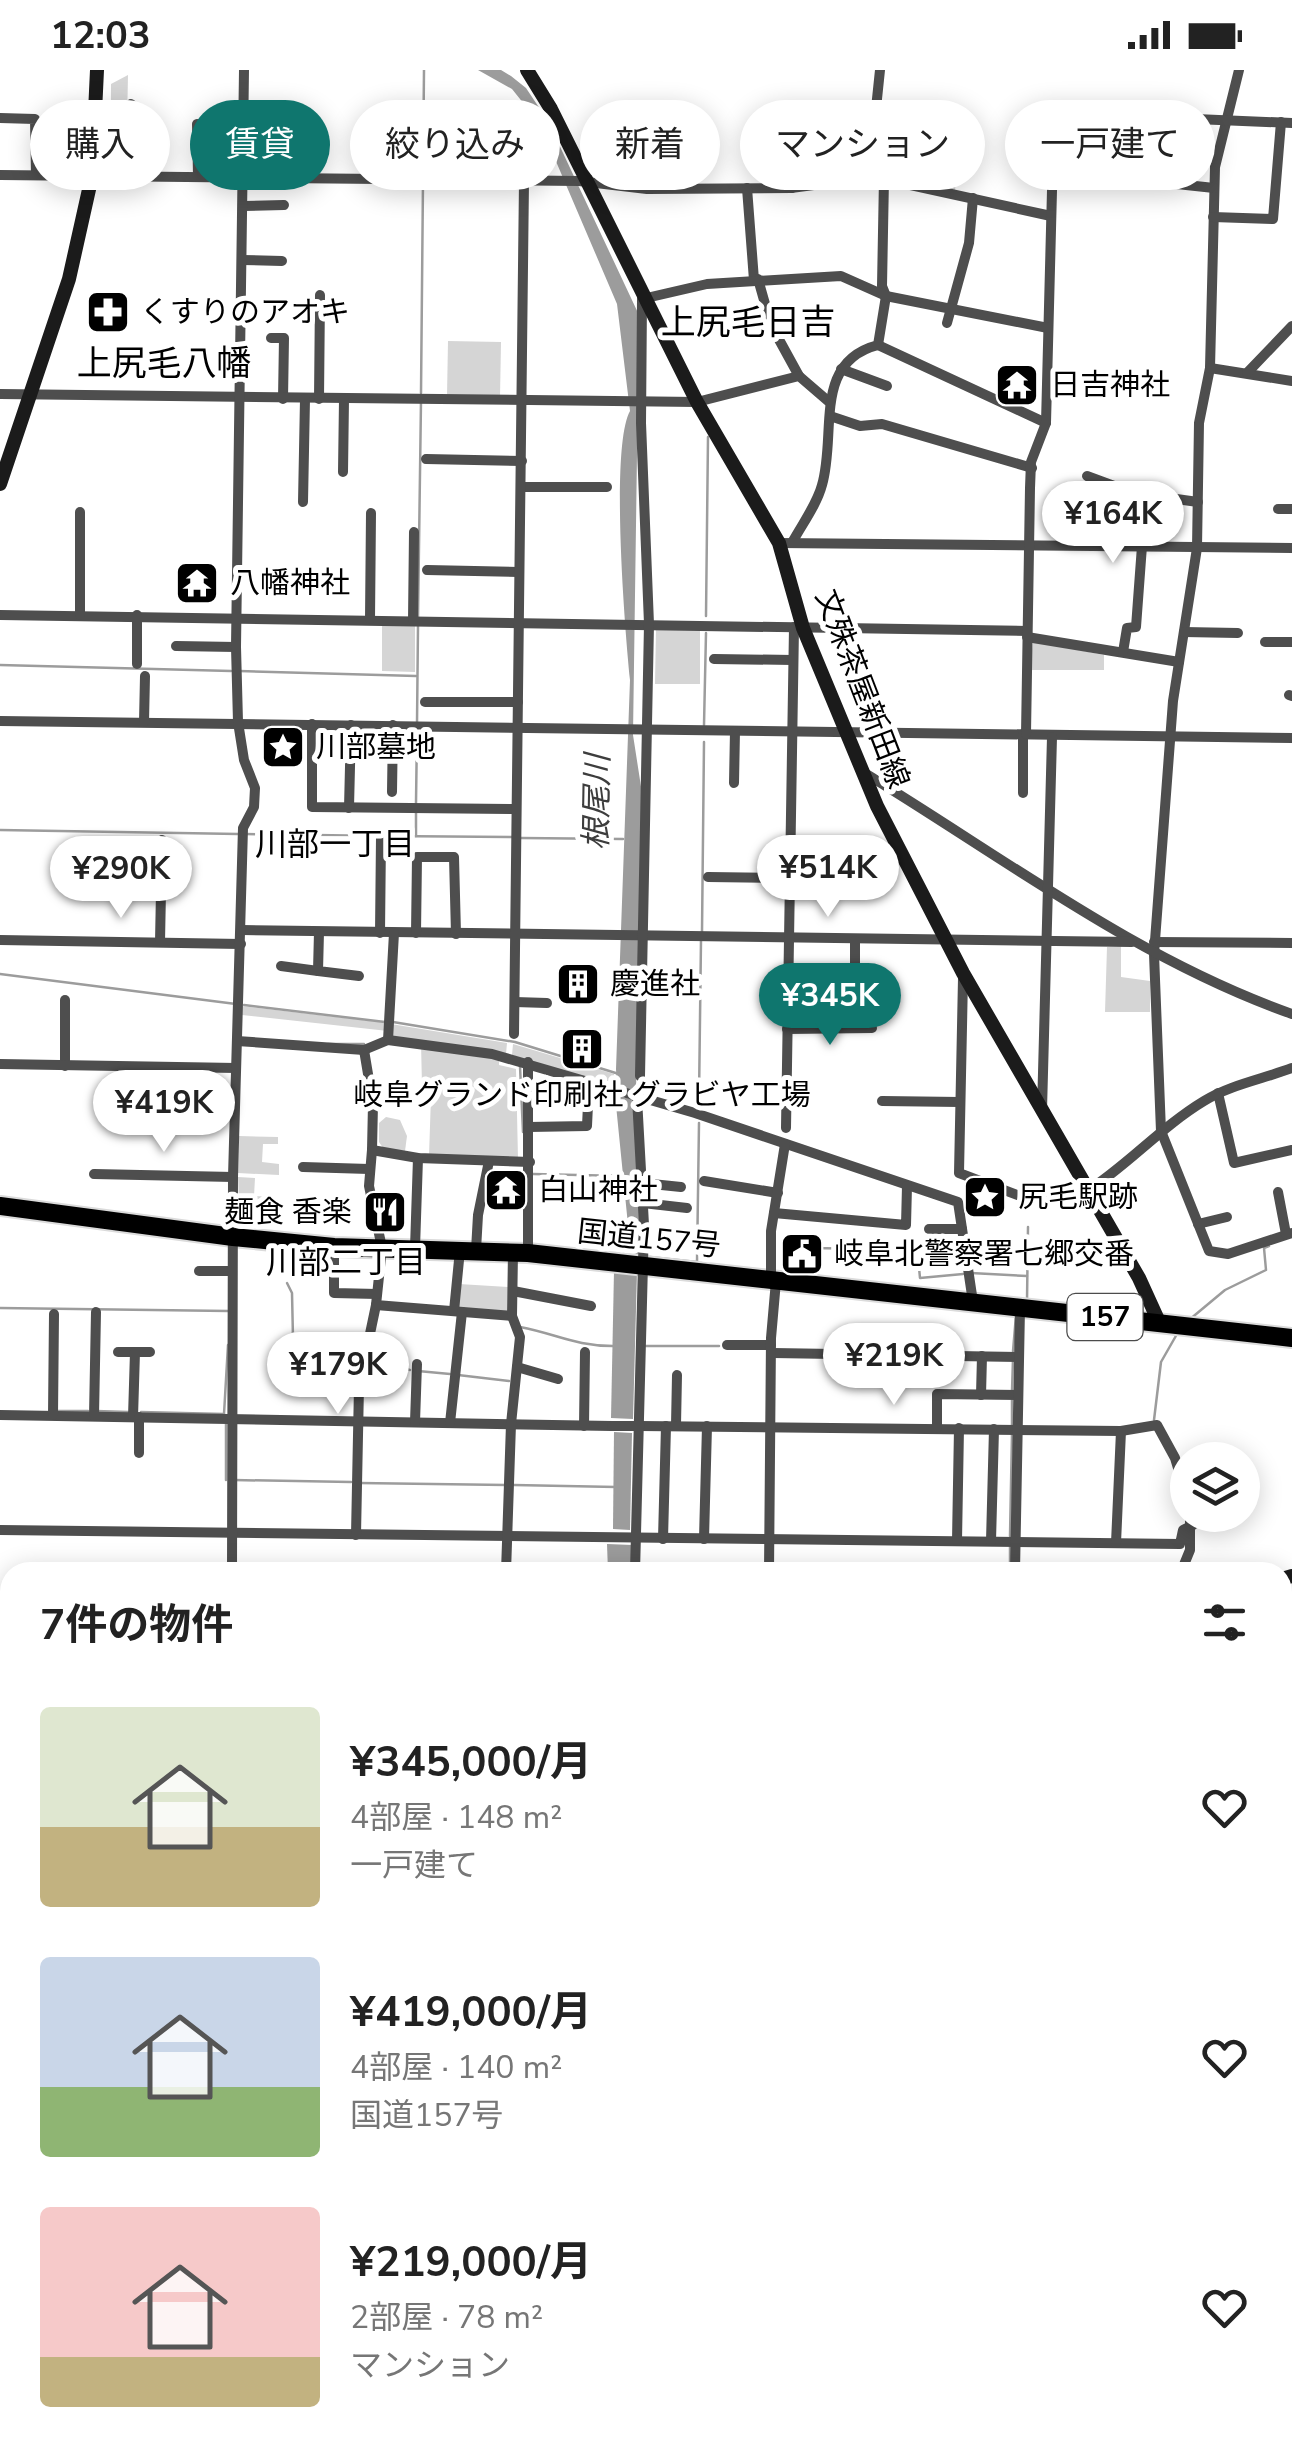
<!DOCTYPE html>
<html lang="ja">
<meta charset="utf-8">
<style>
body{margin:0;font-family:"Nunito Sans","Noto Sans JP",sans-serif;background:#f6f6f6;color:#222;height:100vh;display:flex;flex-direction:column;font-size:38px;white-space:nowrap}
*{box-sizing:border-box;margin:0}
p{font-size:32px;color:#767676}
.icon{flex:none;width:55px;height:55px;fill:none;stroke:currentColor;stroke-width:2;stroke-linecap:round;stroke-linejoin:round}
.map{position:relative;flex:1;overflow:hidden}
.sheet{position:absolute;left:0px;top:1492px;width:1292px;height:892px;display:flex;flex-direction:column;background:#fff;border-radius:30px 30px 0 0;box-shadow:0 5px 25px #0003}
.sheet>*{flex:none}
.banner{position:absolute;left:30px;top:30px;width:1232px;height:90px;display:flex;gap:20px}
.buttons{position:absolute;left:1170px;top:1372px;display:grid;gap:20px}
.buttons a{display:grid;place-items:center;width:90px;height:90px;border-radius:50%;background:#fff;box-shadow:0 5px 25px #0003;font-size:50px}
.price{position:absolute;translate:-50% -85px;padding:0 22px;border-radius:35px;background:#fff;color:#222;font-size:32px;line-height:65px;filter:drop-shadow(0 2px 5px #0008)}
.price::after{content:'';position:absolute;left:50%;top:60px;width:30px;height:22px;margin-left:-15px;background:inherit;clip-path:polygon(0 0,100% 0,50% 100%)}
.price.active{background:#0f766e;color:#fff}
ul{padding:0;list-style:none}
li{display:flex;align-items:center;gap:30px;height:250px;padding:0 40px}
li span{display:grid;place-items:center;flex:none;width:280px;height:200px;border-radius:10px;color:#555}
li>.icon{margin-inline-start:auto}
span .icon{width:120px;height:120px;fill:#fffc;stroke-width:1}
li b{font-size:42px}
h2{display:flex;justify-content:space-between;align-items:center;height:120px;padding:0 40px;font-size:42px}
.chip{padding:0 35px;border-radius:45px;background:#fff;box-shadow:0 5px 25px #0003;font-size:35px;line-height:90px}
.chip.active{background:#0f766e;color:#fff}
.status{display:flex;justify-content:space-between;align-items:center;height:70px;padding:0 50px;background:#fff;direction:ltr}
.status svg{height:28px;fill:currentColor}
.map>svg:first-child{display:block}
.green{fill:#d5d5d5}
.water{fill:#9c9c9c}
.lines{fill:none;stroke-linecap:round;stroke-linejoin:round}
.stream{stroke:#9c9c9c;stroke-width:2.5}
.highway-casing{stroke:#dbdbdb;stroke-width:22}
.street{stroke:#4e4e4e;stroke-width:10}
.secondary{stroke:#1b1b1b;stroke-width:14}
.highway{stroke:#000;stroke-width:18}
.street-bridge{stroke:#4e4e4e;stroke-width:10}
.labels{text-anchor:middle;dominant-baseline:central;stroke-width:10;stroke-linejoin:round;paint-order:stroke}
.shield{fill:#fff;stroke:#4c4c4c;stroke-width:2.5}
.shield-label{font-size:28px;font-weight:bold;fill:#000}
.poi-label{font-size:30px;fill:#000;stroke:#fff;text-anchor:start}
.street-label{font-size:30px;fill:#000;stroke:#fff}
.water-label{font-size:32px;font-style:italic;fill:#3d3d3d;stroke:#fff}
.neighbourhood-label{font-size:32px;fill:#000;stroke:#fff}
.quarter-label{font-size:35px;fill:#000;stroke:#fff}
</style>
<div class="status"><b>12:03</b><svg viewBox="0 0 49 12"><path d="M0 12V9h3v3zM5 12V6h3v6zM10 12V3h3v9zM15 12V0h3v12zM26 1h20v11H26zM47 4h2v5h-2z"/></svg></div>
<div class="map">
<svg width="1292" height="2383" viewBox="0 0 1292 2383">
<rect width="100%" height="100%" fill="#fff"/>
<g class="green">
<path d="M128 5 126 102H111V14Z"/>
<path d="M880 67 958 71 955 121 896 108 884 98Z"/>
<path d="M448 271 501 272 500 327 447 326Z"/>
<path d="M382 555H415V602L382 601Z"/>
<path d="M656 559H700V614H655Z"/>
<path d="M1033 571 1104 585V600H1030Z"/>
<path d="M1121 876V907L1150 911V942H1105L1107 877Z"/>
<path d="M241 936 388 953V961L242 945Z"/>
<path d="M391 954 507 973 506 984 391 968Z"/>
<path d="M421 973 499 986V995L516 999 518 1089 429 1086 431 1026 445 1018 422 1016Z"/>
<path d="M513 974 614 1004 616 1018 512 985Z"/>
<path d="M386 1047 400 1050 407 1066 405 1081 383 1078 379 1072V1053Z"/>
<path d="M239 1066 278 1067V1074H263L262 1092 279 1094V1105L238 1103Z"/>
<path d="M238 1107 255 1108 254 1126 275 1127 274 1147 251 1146V1134L239 1133Z"/>
<path d="M459 1214 508 1217 507 1242 457 1238Z"/>
<path d="M681 2375H999L998 2383H684Z"/>
</g>
<g class="water">
<path d="M478 0H501L511 6 526 18 548 51 639 245 633 665 642 723 636 1023 617 1018 616 999 630 610C625 561 610 377 630 341L617 234 540 54 512 19Z"/>
<path d="M615 1025 634 1030 642 1166 638 1188 621 1187 629 1165Z"/>
<path d="M614 1201 637 1202 633 1349 611 1348Z"/>
<path d="M614 1362 632 1363 630 1460 613 1459Z"/>
<path d="M607 1474 632 1475V1502H608Z"/>
</g>
<g class="lines">
<g class="stream">
<path d="M423 103 424 0"/>
<path d="M421 323 423 111"/>
<path d="M706 546 708 367"/>
<path d="M418 548 421 331"/>
<path d="M0 595 231 601"/>
<path d="M239 601 416 606"/>
<path d="M417 653 418 556"/>
<path d="M704 655 706 563"/>
<path d="M416 733 417 661"/>
<path d="M0 760 238 764"/>
<path d="M246 764 378 766"/>
<path d="M386 766 513 767"/>
<path d="M416 766V741"/>
<path d="M521 768 623 769"/>
<path d="M702 862 704 672"/>
<path d="M0 904 236 934"/>
<path d="M244 935 385 952"/>
<path d="M393 952 515 972 619 1004"/>
<path d="M328 974H364"/>
<path d="M520 996 523 1062"/>
<path d="M699 1028 701 870"/>
<path d="M533 1104 622 1106"/>
<path d="M808 1178 878 1179 877 1187H918L920 1208 963 1204"/>
<path d="M650 1187 697 1192 699 1053"/>
<path d="M971 1203 1027 1206"/>
<path d="M287 1213 292 1223 293 1268 362 1289"/>
<path d="M1027 1231 1028 1157"/>
<path d="M0 1238 228 1241"/>
<path d="M1189 1250 1225 1220 1266 1200 1264 1178 1269 1176"/>
<path d="M520 1257C557 1264 575 1276 613 1276"/>
<path d="M646 1276H719"/>
<path d="M1013 1281 1016 1245"/>
<path d="M369 1291 410 1300"/>
<path d="M418 1301 450 1304"/>
<path d="M458 1305 509 1311"/>
<path d="M1012 1321 1013 1289"/>
<path d="M56 1341H88"/>
<path d="M96 1341 128 1342"/>
<path d="M141 1342 224 1344 228 1275"/>
<path d="M1154 1350 1161 1292 1177 1264"/>
<path d="M1012 1356V1329"/>
<path d="M226 1410V1354"/>
<path d="M234 1410 351 1412"/>
<path d="M359 1413 506 1415"/>
<path d="M514 1415 616 1417"/>
<path d="M1182 1427 1186 1444"/>
<path d="M1010 1466 1012 1364"/>
<path d="M1010 1502V1474"/>
</g>
<g class="highway-casing">
<path id="highway" d="M0 1136 233 1167 334 1177 528 1183 1292 1268"/>
</g>
<g class="street">
<path d="M1239 0 1215 97 1210 298 1199 353 1197 478 1173 631 1154 884 1161 1061 1209 1181 1228 1184 1292 1163"/>
<path d="M0 48 35 49 36 105"/>
<path d="M197 54 198 106"/>
<path d="M777 75 792 118"/>
<path d="M0 105 579 111 647 119 791 118 874 107 1051 146"/>
<path d="M130 106 131 34"/>
<path d="M1121 108 1214 118"/>
<path d="M747 118 754 210"/>
<path d="M243 136 284 135"/>
<path d="M1213 147 1273 149 1281 52"/>
<path d="M242 190 282 191"/>
<path d="M758 209 771 255 799 306"/>
<path d="M947 253 969 173 973 128"/>
<path d="M271 268H284L283 329"/>
<path d="M878 275 1046 353"/>
<path d="M1210 298 1292 311"/>
<path d="M841 299 887 316"/>
<path d="M1247 303 1292 256"/>
<path d="M0 324 697 332 799 306 828 331"/>
<path d="M319 329 320 225"/>
<path d="M833 347 860 356 882 354 1032 398"/>
<path d="M426 389 522 391"/>
<path d="M343 402 344 329"/>
<path d="M1087 406 1133 423 1198 432"/>
<path d="M521 417H607"/>
<path d="M303 432 305 329"/>
<path d="M1278 439H1292"/>
<path d="M793 471C803 453 817 434 822 415 837 364 812 292 878 275L886 226 882 216 884 108 872 77 880 0"/>
<path d="M779 473 1292 478"/>
<path d="M427 500 519 502"/>
<path d="M0 545 1027 561"/>
<path d="M80 545V442"/>
<path d="M137 545V594"/>
<path d="M370 549 371 443"/>
<path d="M413 551 414 462"/>
<path d="M1184 562 1238 563"/>
<path d="M1027 567 1179 592"/>
<path d="M1265 572H1292"/>
<path d="M176 576 236 577"/>
<path d="M1123 582 1127 558 1136 557 1142 476"/>
<path d="M714 589 793 590"/>
<path d="M1289 625 1292 626"/>
<path d="M425 632H518"/>
<path d="M0 651 1292 668"/>
<path d="M144 652 145 606"/>
<path d="M312 654V737L516 739"/>
<path d="M1023 664V723"/>
<path d="M1026 664 1030 418 1031 392 1046 353 1054 43 1292 53"/>
<path d="M863 702C1003 787 1136 889 1292 944"/>
<path d="M734 713 735 661"/>
<path d="M392 722 393 655"/>
<path d="M349 738 351 655"/>
<path d="M708 807 788 808"/>
<path d="M242 860 1132 872"/>
<path d="M319 862 318 901 359 906"/>
<path d="M380 863 381 767"/>
<path d="M416 863 417 787H454L456 864"/>
<path d="M0 870 241 874"/>
<path d="M160 872 162 770"/>
<path d="M1154 872 1292 873"/>
<path d="M281 896 318 901"/>
<path d="M788 903 855 904V871"/>
<path d="M963 908 959 1103 1028 1129 1081 1114"/>
<path d="M65 930V996"/>
<path d="M515 932 547 933"/>
<path d="M787 959 872 958"/>
<path d="M514 964 524 111"/>
<path d="M388 970 394 863"/>
<path d="M237 971 364 980 388 970 492 984 695 1043 958 1132 973 1232"/>
<path d="M364 980 373 1034 372 1080 418 1088 530 1092"/>
<path d="M528 992V1183"/>
<path d="M0 994 236 998"/>
<path d="M640 1006 649 554 641 353 642 229 707 214 841 206 886 226 1048 258"/>
<path d="M1218 1023 1234 1093 1292 1080"/>
<path d="M882 1031 960 1032"/>
<path d="M1042 1040 1052 667"/>
<path d="M529 1057 587 1056 589 1013"/>
<path d="M786 1058 794 557"/>
<path d="M372 1080 369 1116 382 1178 376 1235 512 1246"/>
<path d="M303 1097 369 1099"/>
<path d="M94 1104 233 1107"/>
<path d="M704 1111 778 1123"/>
<path d="M642 1113 681 1117"/>
<path d="M1086 1122C1128 1095 1161 1057 1204 1031 1230 1015 1263 1009 1292 998"/>
<path d="M1278 1122 1286 1164"/>
<path d="M643 1133 687 1138"/>
<path d="M774 1143 906 1155 907 1116"/>
<path d="M1198 1154 1227 1147"/>
<path d="M929 1159H962"/>
<path d="M334 1177V1223L377 1224"/>
<path d="M415 1178 418 1088"/>
<path d="M476 1180 478 1145 489 1091"/>
<path d="M199 1201H232"/>
<path d="M771 1211V1161L785 1074"/>
<path d="M513 1221 591 1236"/>
<path d="M454 1241 460 1180"/>
<path d="M727 1275H771"/>
<path d="M118 1282H135"/>
<path d="M773 1283 1018 1287"/>
<path d="M517 1297 558 1309"/>
<path d="M981 1325 982 1286"/>
<path d="M0 1345 612 1356"/>
<path d="M53 1345 54 1244"/>
<path d="M94 1346 96 1242"/>
<path d="M133 1347 135 1282H150"/>
<path d="M415 1352 417 1294"/>
<path d="M450 1353 462 1242"/>
<path d="M676 1355 677 1305"/>
<path d="M584 1356 585 1282"/>
<path d="M640 1356 1121 1361 1157 1355 1175 1388 1188 1431"/>
<path d="M937 1358V1324L1018 1325"/>
<path d="M139 1383V1347"/>
<path d="M0 1460 1180 1474 1183 1460 1193 1455"/>
<path d="M356 1465 359 1316 376 1235"/>
<path d="M663 1469 666 1356"/>
<path d="M704 1469 707 1356"/>
<path d="M957 1471 959 1358"/>
<path d="M991 1471 994 1359"/>
<path d="M1116 1473 1121 1361"/>
<path d="M232 1502 233 1107 243 758 254 737 255 718 244 690 238 652 236 577 244 0"/>
<path d="M506 1502 511 1354 520 1267 512 1246 513 1182"/>
<path d="M635 1502 644 1155 637 1028"/>
<path d="M769 1502 771 1268 776 1211"/>
<path d="M1015 1502 1020 1238"/>
<path d="M1181 1502 1190 1480V1445"/>
<path d="M0 1678H10"/>
<path d="M0 1896 10 1897"/>
<path d="M0 2018H10"/>
<path d="M0 2101 10 2102"/>
<path d="M0 2263 10 2264"/>
<path d="M1084 2375V2383"/>
<path d="M221 2383V2375"/>
<path d="M503 2383 504 2375"/>
<path d="M1003 2383 1005 2375"/>
<path d="M1104 2383 1105 2375"/>
</g>
<g class="secondary">
<path d="M527 0 551 39 697 332 779 473 803 558 877 736 963 903 1139 1208 1159 1252"/>
<path d="M0 414 69 209 92 106 97 0"/>
<path d="M1282 1509 1292 1506"/>
<path d="M1119 2383 1120 2375"/>
</g>
<use href="#highway" class="highway"/>
<path class="street-bridge" d="M612 1356H640"/>
</g>
<defs>
<g id="pharmacy-square" transform="scale(2.25)"><rect x="-9" y="-9" width="18" height="18" rx="4" fill="#000" stroke="#fff"/><path d="M-2-6h4v4h4v4h-4v4h-4v-4h-4v-4h4Z" fill="#fff"/></g>
<g id="temple-square" transform="scale(2.25)"><rect x="-9" y="-9" width="18" height="18" rx="4" fill="#000" stroke="#fff"/><path d="M0-6L5-2H3V0L6.5 2.5H4V6H1.5V3h-3V6H-4V2.5H-6.5L-3 0V-2H-5Z" fill="#fff"/></g>
<g id="sight-square" transform="scale(2.25)"><rect x="-9" y="-9" width="18" height="18" rx="4" fill="#000" stroke="#fff"/><path d="M0-6L1.8-2.2L6-1.7L2.9 1.2L3.7 5.4L0 3.3L-3.7 5.4L-2.9 1.2L-6-1.7L-1.8-2.2Z" fill="#fff"/></g>
<g id="building-square" transform="scale(2.25)"><rect x="-9" y="-9" width="18" height="18" rx="4" fill="#000" stroke="#fff"/><path d="M-4-6H4V6H1V3H-1V6H-4ZM-2.5-4.3h1.7v1.8h-1.7ZM.8-4.3h1.7v1.8H.8ZM-2.5-1h1.7V.8h-1.7ZM.8-1h1.7V.8H.8Z" fill="#fff"/></g>
<g id="restaurant-square" transform="scale(2.25)"><rect x="-9" y="-9" width="18" height="18" rx="4" fill="#000" stroke="#fff"/><path d="M-5-6h1v4h1v-4h1v4h1v-4h1v5L-1.5 .5V6h-2V.5L-5-1ZM5-6V6H3V1.5H1.5Q1.5-4 5-6Z" fill="#fff"/></g>
<g id="civic-square" transform="scale(2.25)"><rect x="-9" y="-9" width="18" height="18" rx="4" fill="#000" stroke="#fff"/><path d="M-.6-6.5H3V-4.5H.6V-3L4-1V1h2V6H-6V1h2V-1L-.6-3ZM-1.2 2.5V6h2.4V2.5Z" fill="#fff"/></g>
</defs>
<g fill-rule="evenodd">
<use href="#pharmacy-square" x="108" y="242"/>
<use href="#temple-square" x="1017" y="315"/>
<use href="#temple-square" x="197" y="513"/>
<use href="#sight-square" x="283" y="677"/>
<use href="#building-square" x="578" y="914"/>
<use href="#building-square" x="582" y="979"/>
<use href="#temple-square" x="506" y="1120"/>
<use href="#sight-square" x="985" y="1127"/>
<use href="#restaurant-square" x="385" y="1142"/>
<use href="#civic-square" x="802" y="1184"/>
</g>
<g class="labels">
<rect class="shield" x="1067.5" y="1224" width="75" height="46" rx="8"/>
<g class="shield-label">
<text x="1105" y="1247">157</text>
</g>
<g class="poi-label">
<text x="140" y="242">くすりのアオキ</text>
<text x="1050" y="315">日吉神社</text>
<text x="230" y="513">八幡神社</text>
<text x="316" y="677">川部墓地</text>
<text x="610" y="914">慶進社</text>
<text x="582" y="1025" text-anchor="middle">岐阜グランド印刷社 グラビヤ工場</text>
<text x="538" y="1120">白山神社</text>
<text x="1018" y="1127">尻毛駅跡</text>
<text x="352" y="1142" text-anchor="end">麺食 香楽</text>
<text x="834" y="1184">岐阜北警察署七郷交番</text>
</g>
<g class="street-label">
<text transform="translate(862 619) rotate(69)">文殊茶屋新田線</text>
<text transform="translate(649 1169) rotate(6)">国道157号</text>
</g>
<g class="water-label">
<text transform="translate(597 732) rotate(-89)">根尾川</text>
</g>
<g class="neighbourhood-label">
<text x="335" y="774">川部一丁目</text>
<text x="346" y="1192">川部二丁目</text>
</g>
<g class="quarter-label">
<text x="748" y="252">上尻毛日吉</text>
<text x="164" y="293">上尻毛八幡</text>
</g>
</g>
</svg>
<div class="buttons">
<a><svg class="icon" aria-label="layers" viewBox="0 0 24 24"><path d="M12 4l9 5-9 5-9-5zM3 14l9 5 9-5"/></svg></a>
</div>
<b class="price" style="left:1113px;top:496px">¥164K</b>
<b class="price" style="left:828px;top:850px">¥514K</b>
<b class="price" style="left:121px;top:851px">¥290K</b>
<b class="price active" style="left:830px;top:978px">¥345K</b>
<b class="price" style="left:164px;top:1085px">¥419K</b>
<b class="price" style="left:894px;top:1338px">¥219K</b>
<b class="price" style="left:338px;top:1347px">¥179K</b>
<div class="banner">
<a class="chip">購入</a>
<a class="chip active">賃貸</a>
<a class="chip">絞り込み</a>
<a class="chip">新着</a>
<a class="chip">マンション</a>
<a class="chip">一戸建て</a>
</div>
<section class="sheet">
<h2>7件の物件<svg class="icon" aria-label="filters" viewBox="0 0 24 24"><path d="M4 7h16M4 17h16"/><circle cx="9" cy="7" r="2"/><circle cx="15" cy="17" r="2"/></svg></h2>
<ul>
<li><span style="background:linear-gradient(#dfe7d0 60%,#c2b280 0)"><svg class="icon" aria-label="home" viewBox="0 0 24 24"><path d="M3 11l9-7 9 7M6 9v11h12V9"/></svg></span><div><b>¥345,000/月</b><p>4部屋 · 148 m²</p><p>一戸建て</p></div><svg class="icon" aria-label="heart" viewBox="0 0 24 24"><path d="M12 20l-8-8c-3-5 5-10 8-4 3-6 11-1 8 4z"/></svg></li>
<li><span style="background:linear-gradient(#c9d6e8 65%,#8fb573 0)"><svg class="icon" aria-label="home" viewBox="0 0 24 24"><path d="M3 11l9-7 9 7M6 9v11h12V9"/></svg></span><div><b>¥419,000/月</b><p>4部屋 · 140 m²</p><p>国道157号</p></div><svg class="icon" aria-label="heart" viewBox="0 0 24 24"><path d="M12 20l-8-8c-3-5 5-10 8-4 3-6 11-1 8 4z"/></svg></li>
<li><span style="background:linear-gradient(#f6c9c9 75%,#c2b280 0)"><svg class="icon" aria-label="home" viewBox="0 0 24 24"><path d="M3 11l9-7 9 7M6 9v11h12V9"/></svg></span><div><b>¥219,000/月</b><p>2部屋 · 78 m²</p><p>マンション</p></div><svg class="icon" aria-label="heart" viewBox="0 0 24 24"><path d="M12 20l-8-8c-3-5 5-10 8-4 3-6 11-1 8 4z"/></svg></li>
</ul>
</section>
</div>
